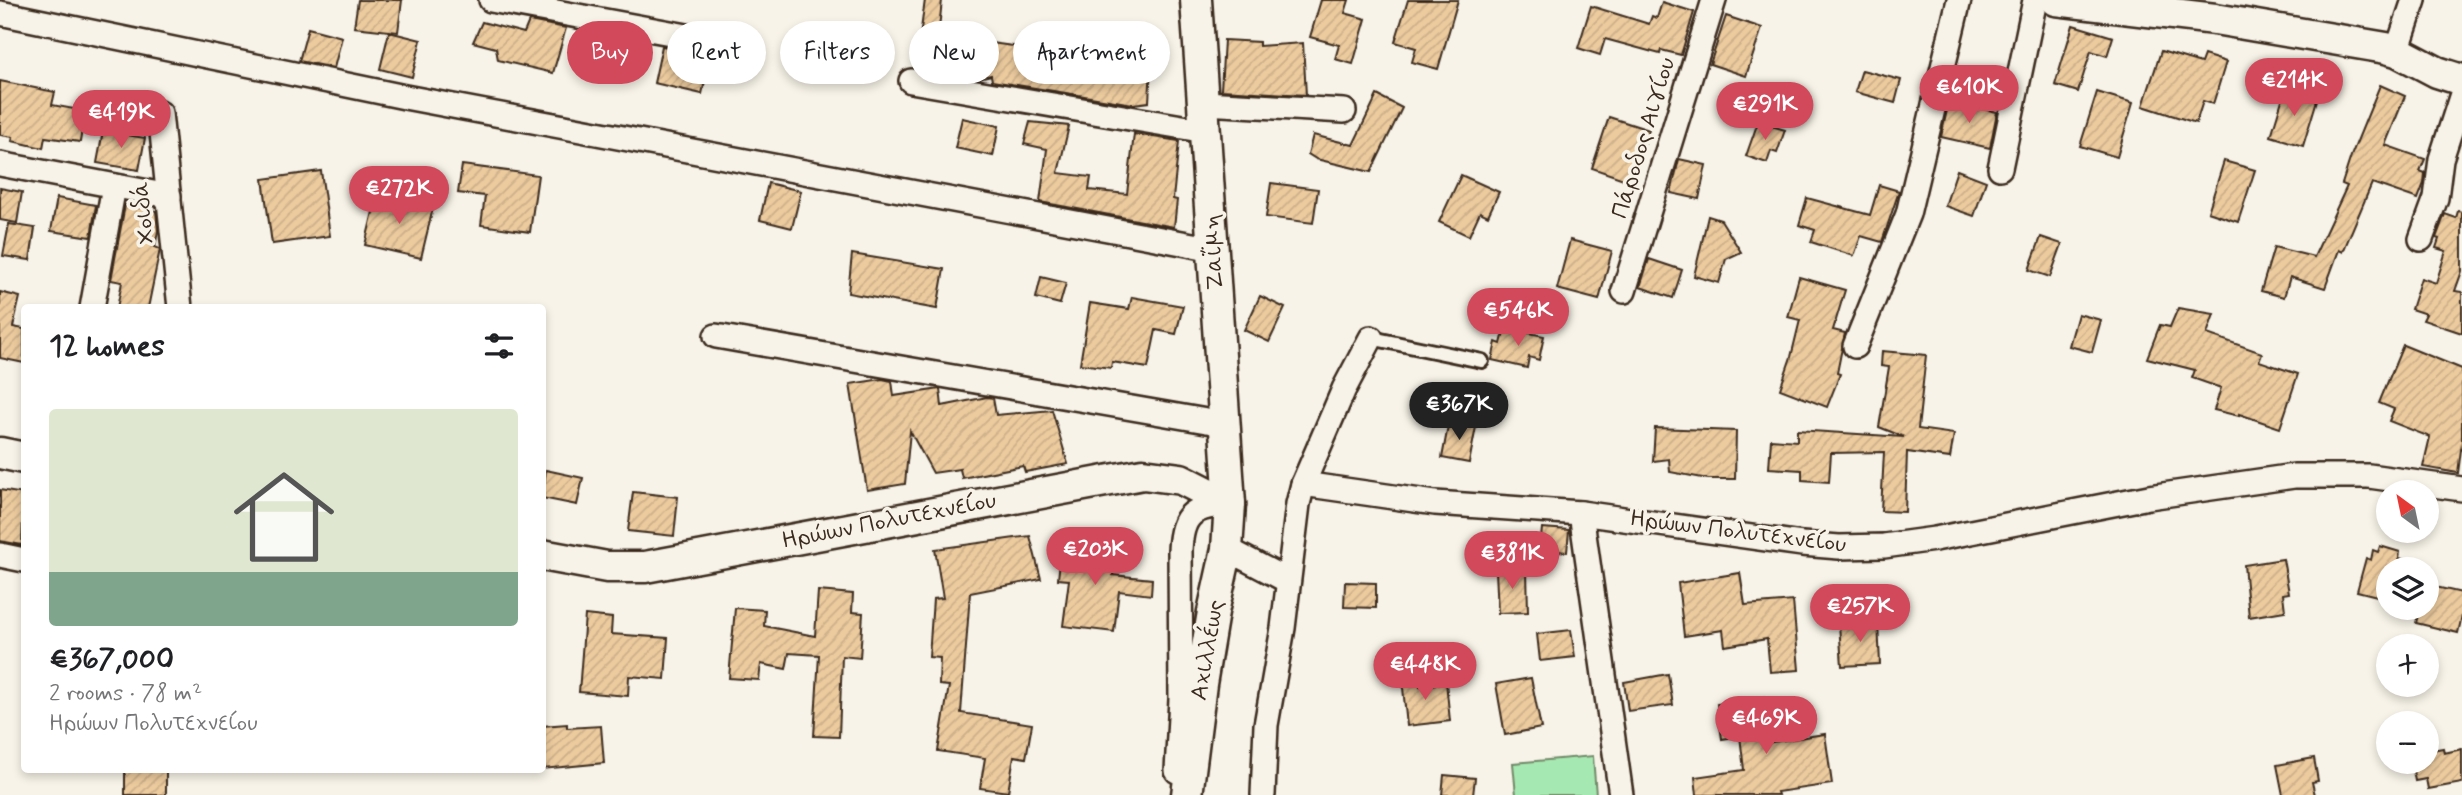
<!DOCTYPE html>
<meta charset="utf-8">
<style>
body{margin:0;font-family:Mynerve,sans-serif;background:#f2f2f2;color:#202124;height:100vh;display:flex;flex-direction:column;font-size:26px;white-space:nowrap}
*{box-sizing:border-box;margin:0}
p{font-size:23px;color:#757577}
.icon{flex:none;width:38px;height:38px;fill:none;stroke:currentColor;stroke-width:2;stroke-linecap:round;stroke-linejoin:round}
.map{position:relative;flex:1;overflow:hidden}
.details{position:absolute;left:21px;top:304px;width:525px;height:469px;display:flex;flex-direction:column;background:#fff;border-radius:7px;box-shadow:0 4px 10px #0003}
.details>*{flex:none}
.banner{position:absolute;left:567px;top:21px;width:665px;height:63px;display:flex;gap:14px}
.needle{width:46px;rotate:327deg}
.controls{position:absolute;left:2376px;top:480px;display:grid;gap:14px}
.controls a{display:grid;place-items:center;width:63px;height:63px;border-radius:50%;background:#fff;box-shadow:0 4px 10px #0003;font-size:35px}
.price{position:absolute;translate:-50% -60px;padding:0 16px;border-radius:24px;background:#d1495b;color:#fff;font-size:23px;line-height:46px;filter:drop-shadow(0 2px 4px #0008)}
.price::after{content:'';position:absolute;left:50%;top:42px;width:21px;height:16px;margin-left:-10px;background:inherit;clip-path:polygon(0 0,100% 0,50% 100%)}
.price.selected{background:#222;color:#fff}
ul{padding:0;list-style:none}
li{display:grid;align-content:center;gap:14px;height:371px;padding:0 28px}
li+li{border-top:2px solid #e0e0e0}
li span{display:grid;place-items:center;height:217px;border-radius:7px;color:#555}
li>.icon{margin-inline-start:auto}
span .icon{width:126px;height:126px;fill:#fffc;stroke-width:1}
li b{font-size:30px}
h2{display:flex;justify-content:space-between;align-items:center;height:84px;padding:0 28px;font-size:30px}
.pill{padding:0 24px;border-radius:32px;background:#fff;box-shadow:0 4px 10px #0003;font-size:24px;line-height:63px}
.pill.selected{background:#d1495b;color:#fff}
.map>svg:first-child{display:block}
.pitch{fill:#a6e8b1;stroke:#708968;stroke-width:2}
.building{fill:url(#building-hatch);stroke:#3b2a1e;stroke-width:2}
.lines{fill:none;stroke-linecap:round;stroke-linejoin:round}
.service-casing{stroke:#3b2a1e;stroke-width:18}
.minor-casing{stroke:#3b2a1e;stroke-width:28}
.tertiary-casing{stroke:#3b2a1e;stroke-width:35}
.service{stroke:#f7f3e8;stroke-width:12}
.minor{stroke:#f7f3e8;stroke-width:23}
.tertiary{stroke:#f7f3e8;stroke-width:30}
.labels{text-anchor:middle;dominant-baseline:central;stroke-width:7;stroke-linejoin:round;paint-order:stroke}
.street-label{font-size:24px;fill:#3b2a1e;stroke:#f7f3e8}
</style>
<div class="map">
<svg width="2462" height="795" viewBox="0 0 2462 795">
<defs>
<pattern id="building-hatch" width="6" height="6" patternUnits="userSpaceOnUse" patternTransform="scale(1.75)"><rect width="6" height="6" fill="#eccb9e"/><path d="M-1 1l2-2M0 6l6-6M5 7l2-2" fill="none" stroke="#cbae88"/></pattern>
</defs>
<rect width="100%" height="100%" fill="#f7f3e8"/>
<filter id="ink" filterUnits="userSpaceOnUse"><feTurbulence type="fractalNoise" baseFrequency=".0143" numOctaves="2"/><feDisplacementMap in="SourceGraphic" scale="14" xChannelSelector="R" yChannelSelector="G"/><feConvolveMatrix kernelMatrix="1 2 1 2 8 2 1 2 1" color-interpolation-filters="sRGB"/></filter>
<g filter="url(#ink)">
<path class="pitch" d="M1593 756 1596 795H1516L1513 763Z"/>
<g class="building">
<path d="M358 0H402L398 32 354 27Z"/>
<path d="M925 0H942L939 29 952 31 947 69 916 66Z"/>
<path d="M1321 0H1349L1345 13 1366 19 1353 64 1335 59 1339 45 1310 37Z"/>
<path d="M1408 0H1458L1438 69 1412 62 1416 48 1395 42Z"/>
<path d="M1662 2 1694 12 1681 55 1661 50 1660 54 1605 39 1600 55 1578 48 1591 6 1649 24 1652 16 1657 18Z"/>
<path d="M1726 16 1762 28 1746 76 1710 64Z"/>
<path d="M529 21 566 28 553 73 498 60 496 48 473 42 482 22 524 33Z"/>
<path d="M2073 25 2113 37 2107 56 2091 51 2078 92 2055 85Z"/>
<path d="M308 28 342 37 334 68 299 61Z"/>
<path d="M389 32 421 40 412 77 380 69Z"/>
<path d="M1224 40 1259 42V46L1303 43 1306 95 1221 90Z"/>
<path d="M976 41 1051 51 1052 47 1077 49 1151 65 1149 102 1133 104 992 81 991 75 979 78Z"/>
<path d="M662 46 711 55 702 94 654 83Z"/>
<path d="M2161 51 2201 63 2204 55 2226 62 2213 104 2203 101 2196 123 2143 106Z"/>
<path d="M1862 70 1901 80 1895 103 1855 92Z"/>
<path d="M0 81 55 92 52 105 85 111 80 142 45 137 43 148 12 141 13 137 0 135Z"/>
<path d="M2380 85 2405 96 2385 145 2425 159 2420 171 2425 173 2424 183 2418 199 2372 183 2343 252 2339 250 2325 288 2290 277 2284 297 2261 291 2274 247 2314 257 2347 186 2342 184 2351 156Z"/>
<path d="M2285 90 2317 100 2303 146 2271 136Z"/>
<path d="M2097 92 2133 103 2117 157 2080 146Z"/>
<path d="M1377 95 1402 108 1371 172 1316 159 1308 154 1313 135 1353 145Z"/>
<path d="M1949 101 1997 112 1990 148 1941 137Z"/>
<path d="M1609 117 1649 130 1632 182 1592 168Z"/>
<path d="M962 118 999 126 993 156 955 148Z"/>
<path d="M1030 122 1069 126 1058 173 1091 177 1089 190 1127 194 1134 134 1179 141 1173 199 1177 200 1174 227 1040 202 1047 149 1024 144Z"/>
<path d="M1758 122 1785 130 1777 153 1771 151 1767 163 1746 156Z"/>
<path d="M103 131 145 138 139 170 97 163Z"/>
<path d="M1679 159 1706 165 1699 199 1671 193Z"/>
<path d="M2224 161 2255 170 2238 222 2208 212Z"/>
<path d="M462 165 538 175 530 232 481 225 485 196 458 193Z"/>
<path d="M1957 170 1986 181 1974 216 1945 206Z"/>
<path d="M321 171 330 236 272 244 263 179Z"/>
<path d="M1461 175 1499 192 1488 216 1480 212 1469 236 1439 222Z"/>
<path d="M768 183 801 191 792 228 760 220Z"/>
<path d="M1271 183 1318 189 1313 223 1266 217Z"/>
<path d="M1879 185 1899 191 1882 242 1861 236 1854 256 1811 242 1815 230 1799 225 1807 198 1870 215Z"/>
<path d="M0 188 22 192 17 223 0 220Z"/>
<path d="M377 195 433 208 421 258 365 245Z"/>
<path d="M57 198 96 205 91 237 51 231Z"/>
<path d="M125 205 156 211 158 231 155 247 160 249 148 308H117L122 282 111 280Z"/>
<path d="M2458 211 2462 212V271L2455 291 2462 292V333L2423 320 2426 314 2411 309 2421 278 2436 283 2446 251 2436 248 2439 239 2436 238 2445 214 2456 218Z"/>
<path d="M1708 216 1721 220 1741 252 1726 259 1719 283 1694 276Z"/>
<path d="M9 224 35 228 30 260 3 256Z"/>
<path d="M2041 237 2062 244 2050 277 2029 270Z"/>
<path d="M1570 240 1612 251 1599 300 1557 289Z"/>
<path d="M852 254 944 269 937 309 848 293Z"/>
<path d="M1649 259 1682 270 1673 298 1640 287Z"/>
<path d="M1041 277 1066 283 1060 304 1036 298Z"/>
<path d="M1799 277 1845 290 1833 330 1845 333 1837 373 1840 374 1827 407 1780 389 1791 357 1800 320 1788 317Z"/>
<path d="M0 292 20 297 13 327 24 329V363L0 358Z"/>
<path d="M1260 296 1285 308 1269 342 1244 330Z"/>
<path d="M1132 297 1183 306 1176 334 1156 330 1148 368 1112 362 1111 368 1080 364 1090 303 1129 309Z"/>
<path d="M2178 308 2214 314 2207 334 2262 353 2259 361 2298 374 2280 428 2239 414V416L2214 410 2221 388 2192 378 2195 370 2147 358 2160 325 2170 327Z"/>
<path d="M2078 314 2101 320 2092 352 2069 346Z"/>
<path d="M1505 328 1544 336 1539 360 1529 357 1527 368 1492 360 1496 342 1501 344Z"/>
<path d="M2403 345 2462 369V442L2458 473 2423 467 2430 437 2389 421 2394 409 2379 403Z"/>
<path d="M1882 351 1926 355 1918 429 1954 434 1950 458 1907 452 1905 512 1881 511 1884 452 1831 453 1829 482 1802 480V470L1769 468 1771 439 1797 441V430L1904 437 1879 427 1889 367 1881 366Z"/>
<path d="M882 379 892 381 894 396 940 389 942 406 987 397 993 398 996 415 1052 410 1068 464 1025 472 1023 466 962 478 960 469 933 473 910 431 905 484 867 490 850 384Z"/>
<path d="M1449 421 1476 427 1469 463 1442 458Z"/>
<path d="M1655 428 1736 431 1735 479H1708L1670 472 1669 459 1653 461Z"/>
<path d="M546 470 583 478 577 505 542 498Z"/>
<path d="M0 490 24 494 22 545 0 541Z"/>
<path d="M633 492 678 497 674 536 628 531Z"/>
<path d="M1542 528 1569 530 1567 552 1540 549Z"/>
<path d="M1030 536 1041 579 970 593 961 713 1032 724 1026 758 1014 756 1008 792 980 788 985 758 938 751 949 686 939 685 940 658 929 657 933 599 943 598 935 549Z"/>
<path d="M1062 543 1116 549 1113 575 1152 579 1151 595 1119 591 1114 632 1063 626 1069 580 1058 579Z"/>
<path d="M2380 546 2400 552 2399 558 2420 564V569H2389V599L2357 591 2366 558 2371 560 2373 550 2378 552Z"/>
<path d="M2283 559 2289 593 2283 594 2285 611 2249 617 2244 565Z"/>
<path d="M1527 570 1528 612 1498 613 1496 571Z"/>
<path d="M1740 573 1745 605 1793 601 1799 670 1770 672 1767 639 1725 646 1723 630 1684 636 1678 583Z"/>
<path d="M1345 582 1376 583V608L1344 607Z"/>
<path d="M2427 585 2462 593V616L2458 633 2416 623 2420 607H2427Z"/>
<path d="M818 591 853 594 852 612 863 613 860 658 842 656 839 737 814 736 819 655 789 653 786 669 761 664 759 680 729 678 735 608 765 610 764 626 815 636Z"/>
<path d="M585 615 612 618 611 634 668 638 665 679 629 676 628 696 579 692Z"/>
<path d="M1878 622 1880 664 1842 666 1839 624Z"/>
<path d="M1571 630 1575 657 1540 661 1537 634Z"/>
<path d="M1668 674 1673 705 1628 711 1624 682Z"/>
<path d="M1418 676 1420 687 1446 682 1450 721 1407 726 1402 678Z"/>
<path d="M1531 678 1541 728 1505 735 1496 684Z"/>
<path d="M1764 697 1771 742 1825 734 1832 784 1777 792 1778 795H1697L1695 777 1744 770 1740 736 1722 739 1717 704Z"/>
<path d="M567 724V728L601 726 604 763 542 769V726Z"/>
<path d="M2443 748 2444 753 2462 749V783L2428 789 2426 779 2415 781 2411 761H2427V751Z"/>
<path d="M2314 758 2318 781 2312 782 2315 795H2283L2277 765Z"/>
<rect x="125" y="770" width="41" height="25"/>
<path d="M1444 775 1475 778 1473 795H1442Z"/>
</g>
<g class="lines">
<g class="service-casing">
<path id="service" d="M1371 338 1482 361"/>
</g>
<g class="minor-casing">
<g id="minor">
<path d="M491 0 714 41"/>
<path d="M0 13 405 97 1214 249"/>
<path d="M2397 51 2414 0"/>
<path d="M911 81 1206 131"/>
<path d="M1204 103 1344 111"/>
<path d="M160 113 180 308"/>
<path d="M0 164 169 196"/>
<path d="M2000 168 2035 0"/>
<path d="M2421 239 2436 198 2441 159 2462 94"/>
<path d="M1624 291 1714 0"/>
<path d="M92 308 114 186"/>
<path d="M716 336 1224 424"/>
<path d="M1855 346 1908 214 1959 0"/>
<path d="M1303 484 1344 389 1371 338"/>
<path d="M1581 513 1621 795"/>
<path d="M1227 549 1288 581"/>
<path d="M0 555 24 560"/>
<path d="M1177 771 1181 699 1180 550C1182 512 1194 507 1230 504"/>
<path d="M1263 795 1266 725 1283 628 1298 504 1303 484 1435 503 1581 513 1802 544 1839 547 1884 546 1935 539 2149 497 2294 476H2369L2462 489"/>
</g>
</g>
<g class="tertiary-casing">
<g id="tertiary">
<path d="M2056 0 2215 19 2386 48 2397 51 2437 72 2462 80"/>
<path d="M0 453 24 458"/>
<path d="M542 555 607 567H645L1143 474 1181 479 1230 504"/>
<path d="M1187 795 1201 684 1213 612 1227 549 1230 504 1196 0"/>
</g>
</g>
<use href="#service" class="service"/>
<use href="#minor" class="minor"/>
<use href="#tertiary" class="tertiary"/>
</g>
</g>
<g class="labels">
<g class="street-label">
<text transform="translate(1644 138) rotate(-73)">Πάροδος Αιγίου</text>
<text transform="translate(144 213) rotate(-96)">Χοιδά</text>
<text transform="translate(1214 252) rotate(-93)">Ζαΐμη</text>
<text transform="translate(889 521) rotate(-11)">Ηρώων Πολυτεχνείου</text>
<text transform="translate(1738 532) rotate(7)">Ηρώων Πολυτεχνείου</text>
<text transform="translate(1208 650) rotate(-80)">Αχιλλέως</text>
</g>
</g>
</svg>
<div class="controls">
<a><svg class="needle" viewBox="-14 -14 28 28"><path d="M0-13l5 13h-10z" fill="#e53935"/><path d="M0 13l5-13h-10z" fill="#757577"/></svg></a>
<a><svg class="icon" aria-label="layers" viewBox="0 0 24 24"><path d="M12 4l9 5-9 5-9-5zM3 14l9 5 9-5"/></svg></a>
<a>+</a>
<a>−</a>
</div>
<b class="price" style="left:2294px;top:118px">€214K</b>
<b class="price" style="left:1969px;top:125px">€610K</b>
<b class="price" style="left:1765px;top:142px">€291K</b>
<b class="price" style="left:121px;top:150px">€419K</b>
<b class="price" style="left:399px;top:226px">€272K</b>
<b class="price" style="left:1518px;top:348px">€546K</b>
<b class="price selected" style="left:1459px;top:442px">€367K</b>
<b class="price" style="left:1095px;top:587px">€203K</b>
<b class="price" style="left:1512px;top:591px">€381K</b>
<b class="price" style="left:1860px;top:644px">€257K</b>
<b class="price" style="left:1425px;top:702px">€448K</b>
<b class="price" style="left:1766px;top:756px">€469K</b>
<div class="banner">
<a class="pill selected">Buy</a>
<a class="pill">Rent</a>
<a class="pill">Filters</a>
<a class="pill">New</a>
<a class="pill">Apartment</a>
</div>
<section class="details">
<h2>12 homes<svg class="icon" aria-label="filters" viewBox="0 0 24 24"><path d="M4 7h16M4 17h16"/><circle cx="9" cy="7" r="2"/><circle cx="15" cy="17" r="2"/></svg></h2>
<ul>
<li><span style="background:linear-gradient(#dfe7d0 75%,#7fa58c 0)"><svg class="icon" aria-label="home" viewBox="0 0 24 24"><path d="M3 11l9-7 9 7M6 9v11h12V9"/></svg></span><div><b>€367,000</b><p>2 rooms · 78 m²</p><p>Ηρώων Πολυτεχνείου</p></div></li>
</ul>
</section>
</div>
